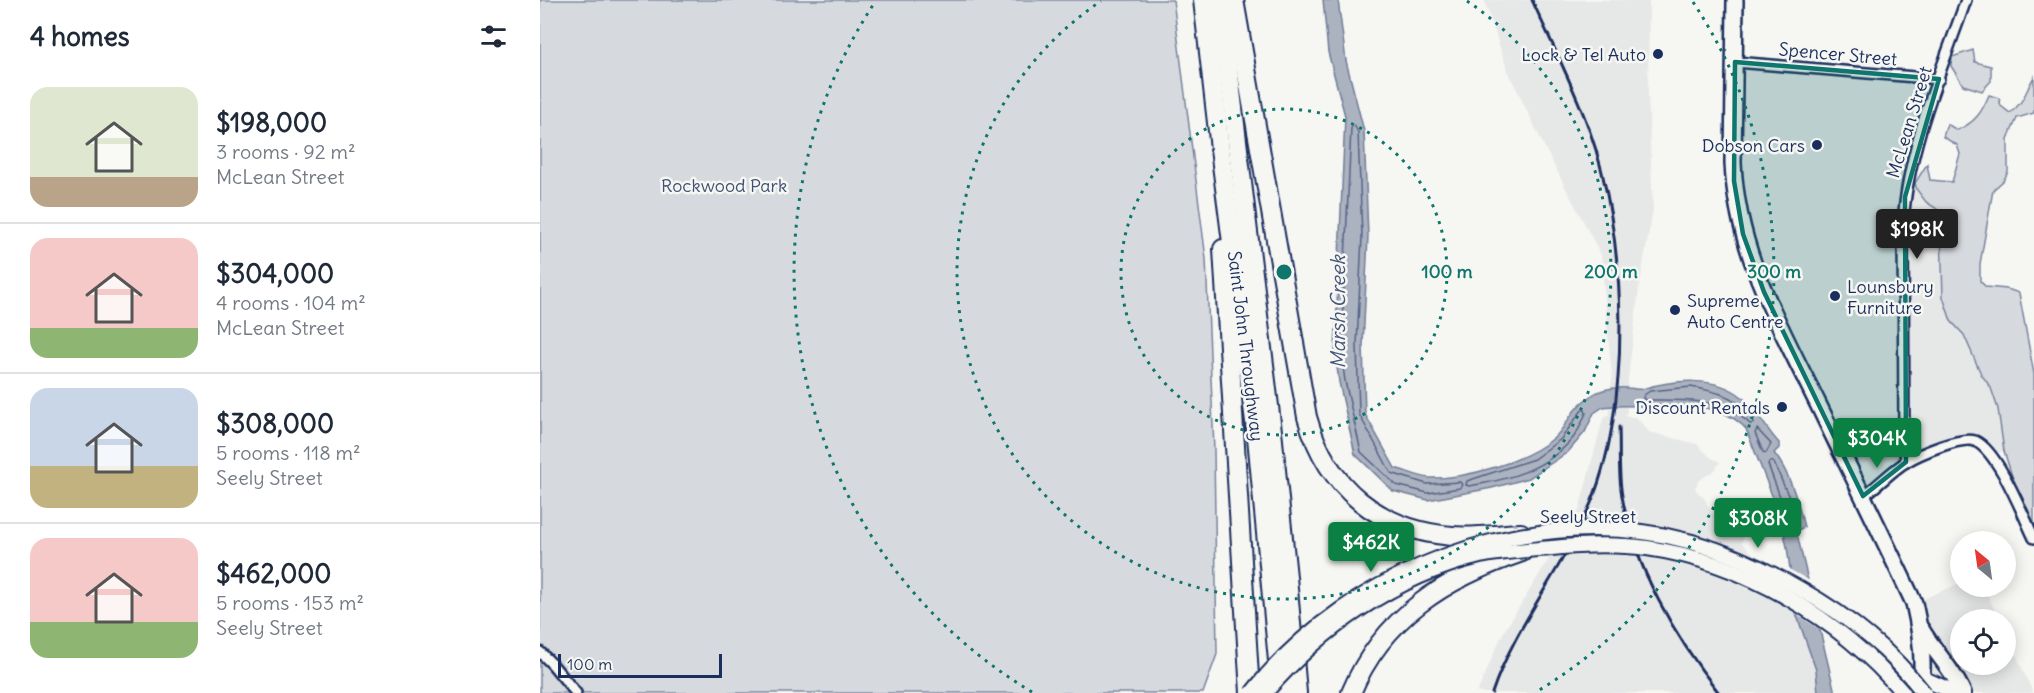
<!DOCTYPE html>
<meta charset="utf-8">
<style>
body{margin:0;font-family:Delius,sans-serif;background:#f6f6f7;color:#1f2937;height:100vh;display:flex;flex-direction:column;font-size:22px;white-space:nowrap}
*{box-sizing:border-box;margin:0}
p{font-size:20px;color:#747a83}
.icon{flex:none;width:33px;height:33px;fill:none;stroke:currentColor;stroke-width:2;stroke-linecap:round;stroke-linejoin:round}
.map{position:relative;flex:1;overflow:hidden}
.panel{display:flex;flex-direction:column;background:#fff;width:540px}
.panel>*{flex:none}
.needle{width:39px;rotate:331deg}
.controls{position:absolute;left:1410px;top:531px;display:grid;gap:12px}
.controls a{display:grid;place-items:center;width:66px;height:66px;border-radius:50%;background:#fff;box-shadow:0 3px 15px #0003;font-size:30px}
.scale{position:absolute;left:18px;bottom:15px;width:164px;box-sizing:border-box;padding-left:6px;border:3px solid #1b2f5e;border-top:0;font-size:16px;line-height:21px;white-space:nowrap;color:#1b2f5e;-webkit-text-stroke:4px #f6f6f2;paint-order:stroke}
.price{position:absolute;translate:-50% -51px;padding:0 14px;border-radius:6px;background:#0b8043;color:#fff;font-size:20px;line-height:39px;filter:drop-shadow(0 2px 3px #0008)}
.price::after{content:'';position:absolute;left:50%;top:36px;width:18px;height:14px;margin-left:-9px;background:inherit;clip-path:polygon(0 0,100% 0,50% 100%)}
.price.on{background:#222;color:#fff}
ul{padding:0;list-style:none}
li{display:flex;align-items:center;gap:18px;height:150px;padding:0 30px}
li+li{border-top:2px solid #e0e1e3}
li span{display:grid;place-items:center;flex:none;width:168px;height:120px;border-radius:18px;color:#555}
li>.icon{margin-inline-start:auto}
span .icon{width:72px;height:72px;fill:#fffc;stroke-width:1}
li b{font-size:26px}
h2{display:flex;justify-content:space-between;align-items:center;height:72px;padding:0 30px;font-size:26px}
main{display:flex;flex:1;min-height:0}
.map>svg:first-child{display:block}
.built{fill:#e6e7e7}
.green{fill:#d6d9dd;stroke:#78849e;stroke-width:1.5}
.water{fill:#abb2c0;stroke:#717e99;stroke-width:1.5}
.pier{fill:#f6f6f2}
.lines{fill:none;stroke-linecap:round;stroke-linejoin:round}
.shore{stroke:#556385;stroke-width:1.5}
.street-casing{stroke:#1b2f5e;stroke-width:14}
.secondary-casing{stroke:#1b2f5e;stroke-width:18}
.primary-casing{stroke:#1b2f5e;stroke-width:20}
.highway-casing{stroke:#1b2f5e;stroke-width:22}
.street{stroke:#f6f6f2;stroke-width:9}
.secondary{stroke:#f6f6f2;stroke-width:14}
.primary{stroke:#f6f6f2;stroke-width:15}
.highway{stroke:#f6f6f2;stroke-width:18}
.rail{stroke:#1b2f5e;stroke-width:3}
.secondary-bridge-casing{stroke:#1b2f5e;stroke-width:18;stroke-linecap:butt}
.secondary-bridge{stroke:#f6f6f2;stroke-width:14}
.marked{fill:#0f766e;fill-opacity:0.2;stroke:#0f766e;stroke-width:4.5;stroke-linejoin:round}
.ring{fill:none;stroke:#0f766e;stroke-width:3;stroke-dasharray:3 6}
.poi-dot{fill:#1b2f5e;stroke:#f6f6f2;stroke-width:2}
.labels{text-anchor:middle;dominant-baseline:central;stroke-width:5;stroke-linejoin:round;paint-order:stroke}
.poi-label{font-size:18px;fill:#1b2f5e;stroke:#f6f6f2;text-anchor:end}
.street-label{font-size:18px;fill:#1b2f5e;stroke:#f6f6f2}
.park-label{font-size:18px;fill:#405177;stroke:#f6f6f2}
.water-label{font-size:20px;font-style:italic;fill:#46567b;stroke:#f6f6f2}
.centre{fill:#0f766e;stroke:#f6f6f2;stroke-width:3}
.ring-label{font-size:18px;text-anchor:middle;font-weight:bold;fill:#0f766e;stroke:#f6f6f2;stroke-width:5;stroke-linejoin:round;paint-order:stroke}
</style>
<main>
<section class="panel">
<h2>4 homes<svg class="icon" aria-label="filters" viewBox="0 0 24 24"><path d="M4 7h16M4 17h16"/><circle cx="9" cy="7" r="2"/><circle cx="15" cy="17" r="2"/></svg></h2>
<ul>
<li><span style="background:linear-gradient(#dfe7d0 75%,#b9a48a 0)"><svg class="icon" aria-label="home" viewBox="0 0 24 24"><path d="M3 11l9-7 9 7M6 9v11h12V9"/></svg></span><div><b>$198,000</b><p>3 rooms · 92 m²</p><p>McLean Street</p></div></li>
<li><span style="background:linear-gradient(#f6c9c9 75%,#8fb573 0)"><svg class="icon" aria-label="home" viewBox="0 0 24 24"><path d="M3 11l9-7 9 7M6 9v11h12V9"/></svg></span><div><b>$304,000</b><p>4 rooms · 104 m²</p><p>McLean Street</p></div></li>
<li><span style="background:linear-gradient(#c9d6e8 65%,#c2b280 0)"><svg class="icon" aria-label="home" viewBox="0 0 24 24"><path d="M3 11l9-7 9 7M6 9v11h12V9"/></svg></span><div><b>$308,000</b><p>5 rooms · 118 m²</p><p>Seely Street</p></div></li>
<li><span style="background:linear-gradient(#f6c9c9 70%,#8fb573 0)"><svg class="icon" aria-label="home" viewBox="0 0 24 24"><path d="M3 11l9-7 9 7M6 9v11h12V9"/></svg></span><div><b>$462,000</b><p>5 rooms · 153 m²</p><p>Seely Street</p></div></li>
</ul>
</section>
<div class="map">
<svg width="1494" height="693" viewBox="0 0 1494 693">
<rect width="100%" height="100%" fill="#f6f6f2"/>
<filter id="ink" filterUnits="userSpaceOnUse"><feTurbulence type="fractalNoise" baseFrequency=".0167" numOctaves="2"/><feDisplacementMap in="SourceGraphic" scale="12" xChannelSelector="R" yChannelSelector="G"/><feConvolveMatrix kernelMatrix="1 2 1 2 8 2 1 2 1" color-interpolation-filters="sRGB"/></filter>
<g filter="url(#ink)">
<g class="built">
<path d="M944 0H1109L1108 95 1113 209 1099 288 1088 378 1087 411 1085 415 1087 417H1096L1109 432 1157 444 1170 457 1180 462 1175 470 1158 481 1155 489 1164 498 1172 513 1179 516 1187 513 1195 514 1205 524V533L1202 543 1220 561 1256 613 1276 670 1278 693H937L962 635 1039 510 1063 419 1069 414 1072 377 1061 255 1006 150 968 71Z"/>
<path d="M1195 62 1399 79 1368 184 1375 183 1377 190 1386 202 1397 209 1403 219 1401 233 1402 267 1411 321 1424 335 1441 374 1451 388 1458 409 1464 451 1451 454 1428 440 1366 462 1323 496 1203 234Z"/>
<path d="M1420 583V586L1444 587 1459 619 1420 620V664H1466V632L1493 693H1416L1382 678 1374 603Z"/>
</g>
<g class="green">
<path d="M0 0H633L666 259 674 450 677 654 663 693H0Z"/>
<path d="M1433 50 1435 62 1451 66V81L1442 91 1423 85 1411 66 1412 57Z"/>
<path d="M1494 77V113L1477 118 1468 139V172L1463 181 1453 190 1440 264V281L1446 287 1467 289 1479 293 1494 374V527L1472 476 1464 451 1458 409 1451 388 1441 374 1424 335 1411 321 1403 297 1401 233 1403 219 1397 209 1386 202 1377 190 1375 183 1387 164 1390 180 1412 182 1420 154 1417 145 1403 137 1407 124 1417 130C1435 123 1442 112 1449 95L1459 98 1461 106 1470 113C1484 103 1486 90 1494 77Z"/>
</g>
<path class="water" d="M783 0H798L806 61 824 131 828 236 823 345 825 414 855 468C866 471 879 477 890 478 926 479 987 461 1014 438 1028 425 1030 410 1049 397 1061 388 1074 387 1088 388 1093 388 1098 390 1102 389 1132 380 1176 375 1202 397 1217 410 1226 429 1239 443V448L1234 453C1250 473 1258 502 1264 527L1258 530 1257 534 1295 693H1278L1276 670 1256 613 1247 547 1239 509 1235 503 1206 429C1181 401 1138 406 1105 406 1091 406 1076 405 1063 407L1054 413 1045 432 1028 452 989 478 952 488 888 500 853 491 815 454 799 382 795 352 805 116 788 52Z"/>
<path class="pier" d="M1247 568 1272 582 1284 632 1253 612Z"/>
<g class="lines">
<g class="shore">
<path d="M814 125 818 132 822 236 817 345 819 414 851 473 887 484 920 482 922 485 920 488 888 493 856 485 821 452 805 381 801 351 811 128Z"/>
<path d="M1151 387C1173 391 1191 394 1207 411 1211 415 1213 417 1214 423L1210 424C1183 397 1141 400 1105 400L1103 398 1104 395 1110 391Z"/>
<path d="M1042 410H1045L1046 413C1042 422 1039 431 1033 438 1007 469 968 480 929 486L926 485 927 481 994 459 1021 439Z"/>
<path d="M1217 429 1231 444 1226 453 1223 452 1215 433Z"/>
<path d="M1230 461 1234 463 1252 504 1257 522 1253 527 1249 525C1244 504 1235 485 1228 464Z"/>
</g>
<g class="street-casing">
<g id="street">
<path d="M1195 62 1399 79"/>
<path d="M1366 462 1364 441 1363 223C1368 146 1401 72 1426 0"/>
<path d="M1323 496C1338 486 1351 471 1366 462 1379 454 1421 436 1435 441 1458 451 1483 515 1494 538"/>
<path d="M0 652 12 664 36 693"/>
</g>
</g>
<g class="secondary-casing">
<path id="secondary" d="M1382 678 1416 693"/>
</g>
<g class="primary-casing">
<g id="primary">
<path d="M1195 0 1193 163C1197 254 1240 326 1279 406 1311 472 1343 537 1374 603 1381 633 1385 663 1380 693"/>
<path d="M1381 629C1394 652 1413 669 1423 693"/>
</g>
</g>
<g class="highway-casing">
<g id="highway">
<path d="M663 0 680 149 717 437 741 693"/>
<path d="M680 0 732 431 747 577 757 693"/>
<path d="M694 0 767 417C787 488 839 530 912 536 934 538 959 534 981 533"/>
<path d="M683 249 710 693"/>
<path d="M811 693C843 616 906 578 982 552"/>
</g>
</g>
<use href="#street" class="street"/>
<use href="#secondary" class="secondary"/>
<use href="#primary" class="primary"/>
<use href="#highway" class="highway"/>
<g class="rail">
<path d="M1079 427C1080 449 1078 474 1082 496 1094 567 1135 637 1179 693"/>
<path d="M952 693C974 628 1019 574 1047 512 1094 410 1087 233 1049 129 1033 85 1011 42 992 0"/>
</g>
<g class="secondary-bridge-casing">
<g id="secondary-bridge">
<path d="M712 693C810 567 997 499 1152 542 1190 553 1225 569 1260 589 1308 616 1350 649 1384 693"/>
<path d="M725 693C781 628 856 576 940 556 964 551 988 550 1012 548 1043 545 1076 544 1107 548 1205 562 1299 618 1363 693"/>
</g>
</g>
<use href="#secondary-bridge" class="secondary-bridge"/>
</g>
</g>
<path class="marked" d="M1195 62 1399 79 1365 197 1366 462 1323 496 1224 292 1203 234 1194 181Z"/>
<g class="ring">
<circle cx="744" cy="272" r="163"/>
<path d="M927 1A327 327 0 1 1 561 1"/>
<path d="M492 692A490 490 0 0 1 335 2M1153 2A490 490 0 0 1 996 692"/>
</g>
<g class="poi-dot">
<circle cx="1118" cy="54" r="6"/>
<circle cx="1277" cy="145" r="6"/>
<circle cx="1295" cy="296" r="6"/>
<circle cx="1135" cy="310" r="6"/>
<circle cx="1242" cy="407" r="6"/>
</g>
<g class="labels">
<g class="poi-label">
<text x="1106" y="54">Lock &amp; Tel Auto</text>
<text x="1265" y="145">Dobson Cars</text>
<text x="1307" y="286" text-anchor="start">Lounsbury<tspan x="1307" dy="21">Furniture</tspan></text>
<text x="1147" y="300" text-anchor="start">Supreme<tspan x="1147" dy="21">Auto Centre</tspan></text>
<text x="1230" y="407">Discount Rentals</text>
</g>
<g class="street-label">
<text transform="translate(1298 54) rotate(5)">Spencer Street</text>
<text transform="translate(1369 122) rotate(-73)">McLean Street</text>
<text transform="translate(706 346) rotate(83)">Saint John Throughway</text>
<text x="1048" y="516">Seely Street</text>
</g>
<g class="park-label">
<text x="184" y="185">Rockwood Park</text>
</g>
<g class="water-label">
<text transform="translate(797 312) rotate(-90)">Marsh Creek</text>
</g>
</g>
<circle cx="744" cy="272" r="9" class="centre"/>
<g class="ring-label">
<text x="907" y="278">100 m</text>
<text x="1071" y="278">200 m</text>
<text x="1234" y="278">300 m</text>
</g>
</svg>
<div class="controls">
<a><svg class="needle" viewBox="-14 -14 28 28"><path d="M0-13l5 13h-10z" fill="#e53935"/><path d="M0 13l5-13h-10z" fill="#747a83"/></svg></a>
<a><svg class="icon" aria-label="locate" viewBox="0 0 24 24"><circle cx="12" cy="12" r="6"/><path d="M12 2v4M12 18v4M2 12h4M18 12h4"/></svg></a>
</div>
<div class="scale">100 m</div>
<b class="price on" style="left:1377px;top:260px">$198K</b>
<b class="price" style="left:1337px;top:469px">$304K</b>
<b class="price" style="left:1218px;top:549px">$308K</b>
<b class="price" style="left:831px;top:573px">$462K</b>
</div>
</main>
